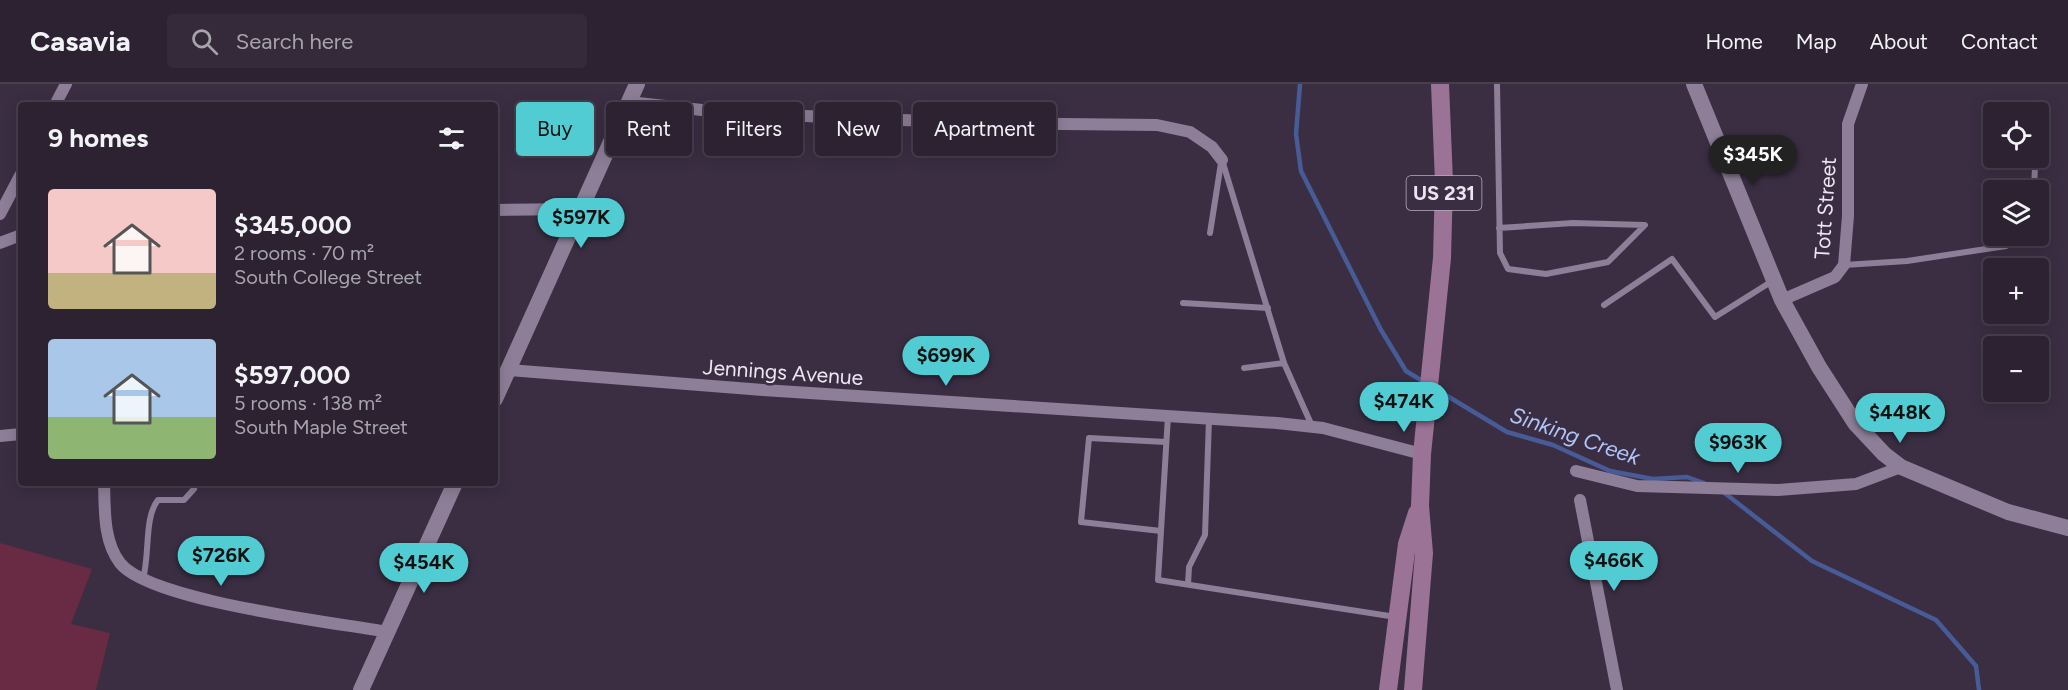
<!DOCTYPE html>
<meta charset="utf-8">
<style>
body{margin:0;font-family:Figtree,sans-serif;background:#342a3a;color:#f1f3f6;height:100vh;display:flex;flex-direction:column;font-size:22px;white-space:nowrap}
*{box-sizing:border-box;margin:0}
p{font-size:20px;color:#a6a4ac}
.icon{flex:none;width:33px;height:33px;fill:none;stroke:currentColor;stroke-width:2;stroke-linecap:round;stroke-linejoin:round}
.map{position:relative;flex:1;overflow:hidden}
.drawer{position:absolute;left:18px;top:18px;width:480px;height:384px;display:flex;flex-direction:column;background:#2c2232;border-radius:6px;box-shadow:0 3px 15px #0003,0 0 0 2px #483f4d}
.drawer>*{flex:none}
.banner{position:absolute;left:516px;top:18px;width:570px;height:54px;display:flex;gap:12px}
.controls{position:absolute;left:1983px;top:18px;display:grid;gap:12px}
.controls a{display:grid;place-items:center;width:66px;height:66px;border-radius:6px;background:#2c2232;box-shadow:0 3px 15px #0003,0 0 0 2px #483f4d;font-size:30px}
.price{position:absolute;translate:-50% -51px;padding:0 14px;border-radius:21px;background:#51ccd3;color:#111;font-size:20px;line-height:39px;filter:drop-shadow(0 2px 3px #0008)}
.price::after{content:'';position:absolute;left:50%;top:36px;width:18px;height:14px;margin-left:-9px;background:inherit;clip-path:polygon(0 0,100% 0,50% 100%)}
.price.on{background:#222;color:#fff}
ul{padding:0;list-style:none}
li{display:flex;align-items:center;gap:18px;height:150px;padding:0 30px}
li span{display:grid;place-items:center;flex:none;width:168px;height:120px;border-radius:6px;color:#555}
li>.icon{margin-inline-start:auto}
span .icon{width:72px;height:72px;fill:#fffc;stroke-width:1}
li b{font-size:26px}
h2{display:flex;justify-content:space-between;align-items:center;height:72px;padding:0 30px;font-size:26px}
.chip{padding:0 21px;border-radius:6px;background:#2c2232;box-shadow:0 3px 15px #0003,0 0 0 2px #483f4d;font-size:21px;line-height:54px}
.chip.on{background:#51ccd3;color:#111}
header{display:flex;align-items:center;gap:36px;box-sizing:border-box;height:84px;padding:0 30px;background:#2c2232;border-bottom:2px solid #483f4d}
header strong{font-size:28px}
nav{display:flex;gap:33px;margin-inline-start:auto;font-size:21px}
.search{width:420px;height:54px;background:#342a3a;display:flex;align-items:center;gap:15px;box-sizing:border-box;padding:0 21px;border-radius:6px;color:#a6a4ac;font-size:22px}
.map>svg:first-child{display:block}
.green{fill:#692a43}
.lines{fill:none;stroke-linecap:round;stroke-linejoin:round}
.stream{stroke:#475c97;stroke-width:4.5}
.lane{stroke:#8e7e98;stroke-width:6}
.street{stroke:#8e7e98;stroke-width:12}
.secondary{stroke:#8e7e98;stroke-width:16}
.primary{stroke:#9b7397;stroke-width:18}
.labels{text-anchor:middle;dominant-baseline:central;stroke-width:5;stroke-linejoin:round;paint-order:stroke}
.shield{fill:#3b2e43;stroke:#b8aebe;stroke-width:1.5}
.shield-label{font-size:20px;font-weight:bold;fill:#eee5f3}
.street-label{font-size:21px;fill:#eee5f3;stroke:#3b2e43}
.water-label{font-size:22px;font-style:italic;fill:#afc4f8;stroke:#3b2e43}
</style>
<header>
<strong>Casavia</strong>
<div class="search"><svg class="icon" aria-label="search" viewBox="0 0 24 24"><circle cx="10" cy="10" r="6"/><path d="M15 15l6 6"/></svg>Search here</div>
<nav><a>Home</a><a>Map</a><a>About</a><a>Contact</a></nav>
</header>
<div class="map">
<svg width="2068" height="606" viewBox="0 0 2068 606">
<rect width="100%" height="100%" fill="#3b2e43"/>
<path class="green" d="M0 459 92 485 71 540 110 549 96 606H0Z"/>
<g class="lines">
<g class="stream">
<path d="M1300 0 1296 50 1301 87 1381 246 1406 287 1424 298"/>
<path d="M1434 304 1507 348 1553 361 1610 387 1653 395 1687 393 1704 399"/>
<path d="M1722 407 1812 477 1936 536 1976 582 1979 606"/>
</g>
<g class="lane">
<path d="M1497 0 1500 169 1508 185 1546 190 1608 178 1645 141 1573 139 1499 144"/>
<path d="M1222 76 1284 279"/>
<path d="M2034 106 2035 82"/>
<path d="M1210 149 1221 79"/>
<path d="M1844 181 1907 177 2006 162 2017 152"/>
<path d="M1183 219 1268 224"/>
<path d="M1604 221 1672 175 1715 233 1774 196"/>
<path d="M1244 284 1284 279 1312 342"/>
<path d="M1168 332 1158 496 1396 533"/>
<path d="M1161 447 1081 438 1089 354 1166 358"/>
<path d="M143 495C150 470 144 433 158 416H184L194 405 195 399"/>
<path d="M1188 500 1189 483 1205 451 1209 335"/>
</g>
<g class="street">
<path d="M629 18 729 29 976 39 1157 41 1190 48 1212 63 1222 76"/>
<path d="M55 21 66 0"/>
<path d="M495 126 580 125"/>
<path d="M0 130 21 90"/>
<path d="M0 159 21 151"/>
<path d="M1782 216 1835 193 1844 181 1848 132V40L1862 0"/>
<path d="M509 286 763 306 1277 339 1323 344 1422 370"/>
<path d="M0 352 21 350"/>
<path d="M1576 387 1637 402 1778 406 1856 400 1901 383"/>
<path d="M104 399C105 425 103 457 120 479 150 517 332 538 387 548"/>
<path d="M1580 416 1617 606"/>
</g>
<g class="secondary">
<path d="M1694 0 1782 216 1819 283 1855 339 1884 370 1901 383 2008 428 2068 444"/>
<path d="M495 315 637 0"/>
<path d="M361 606 455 399"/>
</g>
<g class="primary">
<path d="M1388 606 1407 460 1417 429"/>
<path d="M1413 606 1424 469 1420 422 1422 370 1442 174 1444 98 1440 0"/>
</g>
</g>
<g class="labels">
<rect class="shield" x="1406.5" y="92" width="75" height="34" rx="4.5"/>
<g class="shield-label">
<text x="1444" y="109">US 231</text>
</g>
<g class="street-label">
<text transform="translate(1825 124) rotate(-86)">Tott Street</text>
<text transform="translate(783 288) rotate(4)">Jennings Avenue</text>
</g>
<g class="water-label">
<text transform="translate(1575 352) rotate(19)">Sinking Creek</text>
</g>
</g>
</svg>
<div class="controls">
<a><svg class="icon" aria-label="locate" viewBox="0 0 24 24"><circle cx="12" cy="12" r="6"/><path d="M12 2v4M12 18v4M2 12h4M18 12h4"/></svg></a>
<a><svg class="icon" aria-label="layers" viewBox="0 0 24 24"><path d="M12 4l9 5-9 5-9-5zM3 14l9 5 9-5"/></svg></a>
<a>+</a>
<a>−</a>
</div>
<b class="price on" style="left:1753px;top:102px">$345K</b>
<b class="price" style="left:581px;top:165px">$597K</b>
<b class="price" style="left:946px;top:303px">$699K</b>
<b class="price" style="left:1404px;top:349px">$474K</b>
<b class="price" style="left:1900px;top:360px">$448K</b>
<b class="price" style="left:1738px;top:390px">$963K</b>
<b class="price" style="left:221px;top:503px">$726K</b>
<b class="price" style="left:1614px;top:508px">$466K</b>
<b class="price" style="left:424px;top:510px">$454K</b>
<div class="banner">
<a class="chip on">Buy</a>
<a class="chip">Rent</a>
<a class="chip">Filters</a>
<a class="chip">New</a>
<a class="chip">Apartment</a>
</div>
<section class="drawer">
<h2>9 homes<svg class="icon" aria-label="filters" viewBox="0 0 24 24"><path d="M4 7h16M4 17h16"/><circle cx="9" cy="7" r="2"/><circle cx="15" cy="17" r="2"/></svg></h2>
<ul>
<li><span style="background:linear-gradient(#f6c9c9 70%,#c2b280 0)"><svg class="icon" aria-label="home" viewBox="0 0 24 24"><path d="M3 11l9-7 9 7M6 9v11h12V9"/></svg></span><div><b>$345,000</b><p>2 rooms · 70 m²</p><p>South College Street</p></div></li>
<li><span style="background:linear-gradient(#a9c7e8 65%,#8fb573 0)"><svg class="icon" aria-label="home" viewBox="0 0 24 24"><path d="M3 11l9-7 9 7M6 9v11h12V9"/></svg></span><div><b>$597,000</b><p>5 rooms · 138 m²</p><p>South Maple Street</p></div></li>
</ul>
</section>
</div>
